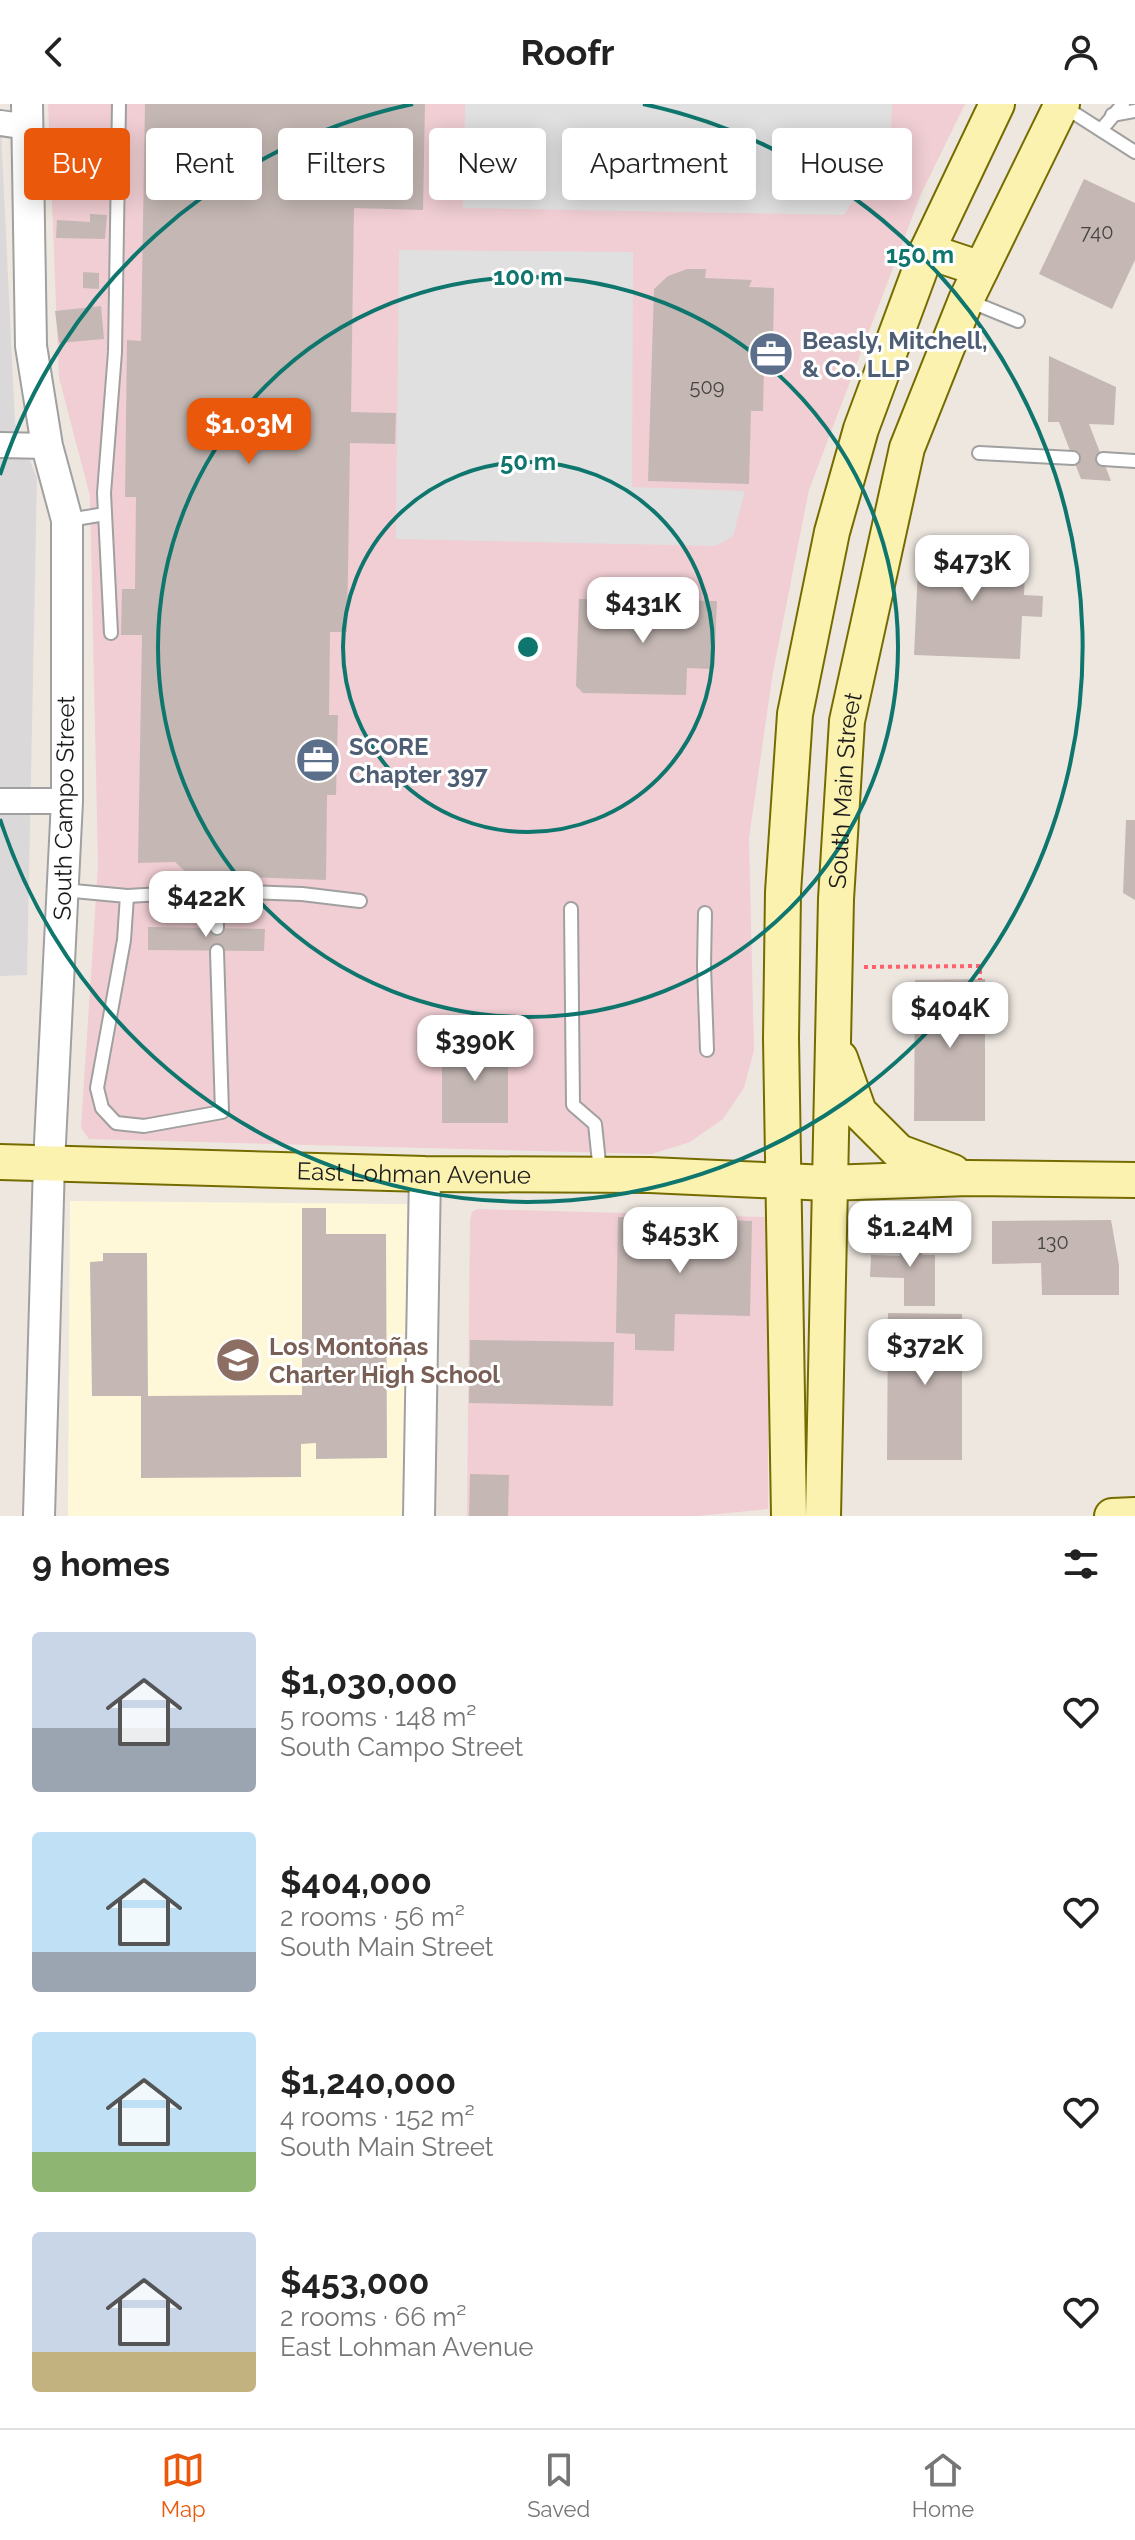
<!DOCTYPE html>
<meta charset="utf-8">
<style>
body{margin:0;font-family:Raleway,sans-serif;background:#f2f2f2;color:#222;height:100vh;display:flex;flex-direction:column;font-size:30px;white-space:nowrap}
*{box-sizing:border-box;margin:0}
p{font-size:26px;color:#767676}
.icon{flex:none;width:44px;height:44px;fill:none;stroke:currentColor;stroke-width:2;stroke-linecap:round;stroke-linejoin:round}
.map{position:relative;height:1412px;overflow:hidden}
.side{display:flex;flex-direction:column;background:#fff;flex:1}
.side>*{flex:none}
.guide{position:absolute;left:24px;top:24px;width:1088px;height:72px;display:flex;gap:16px}
.price{position:absolute;translate:-50% -68px;padding:0 18px;border-radius:16px;background:#fff;color:#222;font-size:26px;line-height:52px;filter:drop-shadow(0 2px 4px #0008)}
.price::after{content:'';position:absolute;left:50%;top:48px;width:24px;height:18px;margin-left:-12px;background:inherit;clip-path:polygon(0 0,100% 0,50% 100%)}
.price.selected{background:#ea580c;color:#fff}
ul{padding:0;list-style:none}
li{display:flex;align-items:center;gap:24px;height:200px;padding:0 32px}
li span{display:grid;place-items:center;flex:none;width:224px;height:160px;border-radius:8px;color:#555}
li>.icon{margin-inline-start:auto}
span .icon{width:96px;height:96px;fill:#fffc;stroke-width:1}
li b{font-size:34px}
h2{display:flex;justify-content:space-between;align-items:center;height:96px;padding:0 32px;font-size:34px}
.chip{padding:0 28px;border-radius:8px;background:#fff;box-shadow:0 4px 20px #0003;font-size:28px;line-height:72px}
.chip.selected{background:#ea580c;color:#fff}
header{display:flex;justify-content:space-between;align-items:center;height:104px;padding:0 32px;background:#fff;font-size:36px;font-weight:700}
.menu{display:flex;justify-content:space-around;align-items:center;height:112px;border-top:2px solid #e0e0e0;background:#fff;font-size:22px;color:#767676}
.menu a{display:grid;justify-items:center;gap:4px}
.menu .selected{color:#ea580c}
.map>svg:first-child{display:block}
.residential{fill:#dad8d9}
.commercial{fill:#f0ced3}
.education{fill:#fff8d8}
.parking{fill:#e0e0e0}
.building{fill:#c5b8b4}
.lines{fill:none;stroke-linecap:round;stroke-linejoin:round}
.service-casing{stroke:#a0a0a0;stroke-width:16}
.minor-casing{stroke:#a0a0a0;stroke-width:28}
.tertiary-casing{stroke:#a0a0a0;stroke-width:34}
.secondary-casing{stroke:#756c00;stroke-width:38}
.path{stroke:#ff606d;stroke-width:4;stroke-dasharray:4 4;stroke-linecap:butt}
.service{stroke:#fff;stroke-width:12}
.minor{stroke:#fff;stroke-width:24}
.tertiary{stroke:#fff;stroke-width:30}
.secondary{stroke:#fcf2b0;stroke-width:34}
.ring{fill:none;stroke:#0f766e;stroke-width:4}
.labels{text-anchor:middle;dominant-baseline:central;stroke-width:6;stroke-linejoin:round;paint-order:stroke}
.number-label{font-size:20px;fill:#464342}
.service-label{font-size:24px;font-weight:bold;fill:#4e5e75;stroke:#fff;text-anchor:start}
.street-label{font-size:24px;fill:#1c1c1c;stroke:#fff}
.education-label{font-size:24px;font-weight:bold;fill:#785e54;stroke:#fff;text-anchor:start}
.centre{fill:#0f766e;stroke:#fff;stroke-width:4}
.ring-label{font-size:24px;text-anchor:middle;font-weight:bold;fill:#0f766e;stroke:#fff;stroke-width:6;stroke-linejoin:round;paint-order:stroke}
</style>
<header><svg class="icon" aria-label="back" viewBox="0 0 24 24"><path d="M15 5l-7 7 7 7"/></svg>Roofr<svg class="icon" aria-label="person" viewBox="0 0 24 24"><circle cx="12" cy="8" r="4"/><path d="M4 21q1-7 8-7t8 7"/></svg></header>
<div class="map">
<svg width="1135" height="1412" viewBox="0 0 1135 1412">
<rect width="100%" height="100%" fill="#eee7e0"/>
<path class="residential" d="M0 5 15 319 37 374 27 871 0 872Z"/>
<g class="commercial">
<path d="M48 0H965L921 90 809 386 773 568 749 734 754 946 744 984 723 1015 690 1038 652 1050 89 1035 81 1024 98 762 90 392 59 274Z"/>
<path d="M477 1105 765 1113 768 1118V1405L698 1412H467L470 1117 472 1108Z"/>
</g>
<path class="education" d="M70 1097 407 1100 405 1412H68Z"/>
<g class="parking">
<path d="M465 0H892L891 35 844 111 463 104Z"/>
<path d="M399 146 633 148 632 383 745 387 733 432 716 442 396 435Z"/>
</g>
<g class="building">
<path d="M145 0H425L423 106 354 104 351 308 396 309 395 340 350 339 347 528H330L329 611H338L336 691H327L326 776 189 771 175 758 138 759 142 531H121L122 485H135L136 393H125L127 236 141 237Z"/>
<path d="M69 57 86 59V85H69Z"/>
<path d="M1084 75 1135 99V156L1112 205 1039 170Z"/>
<path d="M90 110 107 111 105 135 56 134 57 116 90 118Z"/>
<path d="M687 165H706L705 174 752 176 749 183 774 184 773 241H781L780 259 764 258 763 307H751L749 380 648 377 654 185 668 172Z"/>
<path d="M83 168 99 169V185L83 184Z"/>
<path d="M101 202 104 235 59 239 55 207Z"/>
<path d="M1049 252 1116 283 1114 321 1089 320 1111 377 1081 375 1059 318H1048Z"/>
<path d="M919 443 1026 448 1024 491 1043 492 1042 513 1022 512 1020 555 914 551Z"/>
<path d="M579 495 717 497 714 565 687 564 686 591 583 589 576 582Z"/>
<path d="M1126 716H1135V796L1123 789Z"/>
<path d="M148 823 265 825 264 847 148 846Z"/>
<path d="M985 875V1017H914L915 876Z"/>
<path d="M442 939 508 940V1019H442Z"/>
<path d="M302 1104H326V1130H386L387 1354 316 1355V1339L301 1340V1373L141 1374V1292H92L90 1158 103 1157V1149H147L148 1292 302 1291Z"/>
<path d="M618 1113 752 1117 750 1212 675 1210 674 1247 635 1246V1230L616 1229Z"/>
<path d="M1111 1116 1119 1161V1191H1042L1041 1159 992 1160V1117Z"/>
<path d="M900 1123H922V1151H935V1202H904V1174L870 1173 871 1151 900 1152Z"/>
<path d="M888 1209 962 1210V1356H887Z"/>
<path d="M470 1236 614 1238 613 1302 469 1299Z"/>
<path d="M470 1370 509 1371 508 1412H469Z"/>
</g>
<g class="lines">
<g class="service-casing">
<g id="service">
<path d="M1063 2 1135 48"/>
<path d="M1112 11 1135 7"/>
<path d="M1101 26 1123 0"/>
<path d="M969 197 1018 217"/>
<path d="M979 349 1073 354"/>
<path d="M1103 355 1135 357"/>
<path d="M69 416 105 410"/>
<path d="M111 529 104 389 115 248 119 0"/>
<path d="M63 786 127 792 124 836 97 984 102 1004 116 1019 144 1022 222 1008 217 847"/>
<path d="M216 787 217 824"/>
<path d="M127 792 216 787 302 790 360 797"/>
<path d="M571 805 573 1001 595 1020 600 1068"/>
<path d="M705 809 704 862 707 946"/>
</g>
</g>
<g class="minor-casing">
<g id="minor">
<path d="M0 19 29 23"/>
<path d="M0 341 47 342"/>
<path d="M0 697H67"/>
</g>
</g>
<g class="tertiary-casing">
<g id="tertiary">
<path d="M27 0 31 242 47 342 67 416V697L49 1059 39 1412"/>
<path d="M419 1412 425 1070"/>
</g>
</g>
<g class="secondary-casing">
<g id="secondary">
<path d="M927 147 981 165"/>
<path d="M840 954 859 1008 899 1048 953 1068"/>
<path id="s1" d="M0 1058 425 1070 650 1071 828 1079 968 1074 1135 1076"/>
<path d="M789 1412 781 934 783 788 795 610 832 428 861 325 927 147 997 0"/>
<path id="s2" d="M823 1412 836 795 847 617 907 344 966 196 1062 0"/>
<path d="M1112 1412 1135 1411"/>
</g>
</g>
<path class="path" d="M864 863 980 862V876"/>
<use href="#service" class="service"/>
<use href="#minor" class="minor"/>
<use href="#tertiary" class="tertiary"/>
<use href="#secondary" class="secondary"/>
</g>
<g class="ring">
<circle cx="528" cy="543" r="185"/>
<circle cx="528" cy="543" r="370"/>
<path d="M0 371A555 555 0 0 1 413 0M643 0A555 555 0 1 1 0 715"/>
</g>
<defs>
<g id="office-disc" transform="scale(2.3)"><circle r="9.5" fill="#5c6f8a" stroke="#fff"/><path d="M-6-3h4V-5.5h4V-3h4V5H-6ZM-1-4.5V-3h2v-1.5ZM-6 0V1H6V0Z" fill="#fff"/></g>
<g id="school-disc" transform="scale(2.3)"><circle r="9.5" fill="#8d6e63" stroke="#fff"/><path d="M0-5L7-2L0 1L-7-2ZM-4 1L0 2.5L4 1V4Q0 6-4 4Z" fill="#fff"/></g>
</defs>
<g fill-rule="evenodd">
<use href="#office-disc" x="771" y="250"/>
<use href="#office-disc" x="318" y="656"/>
<use href="#school-disc" x="238" y="1256"/>
</g>
<g class="labels">
<g class="number-label">
<text x="1097" y="128">740</text>
<text x="707" y="283">509</text>
<text x="1053" y="1138">130</text>
</g>
<g class="service-label">
<text x="802" y="236">Beasly, Mitchell,<tspan x="802" dy="28">&amp; Co. LLP</tspan></text>
<text x="349" y="642">SCORE<tspan x="349" dy="28">Chapter 397</tspan></text>
</g>
<g class="street-label">
<text stroke="none"><textPath href="#s2" startOffset="726">South Main Street</textPath></text>
<text transform="translate(64 704) rotate(-89)">South Campo Street</text>
<text stroke="none"><textPath href="#s1" startOffset="414">East Lohman Avenue</textPath></text>
</g>
<g class="education-label">
<text x="269" y="1242">Los Montoñas<tspan x="269" dy="28">Charter High School</tspan></text>
</g>
</g>
<circle cx="528" cy="543" r="12" class="centre"/>
<g class="ring-label">
<text x="920" y="159">150 m</text>
<text x="528" y="181">100 m</text>
<text x="528" y="366">50 m</text>
</g>
</svg>
<b class="price selected" style="left:249px;top:362px">$1.03M</b>
<b class="price" style="left:972px;top:499px">$473K</b>
<b class="price" style="left:643px;top:541px">$431K</b>
<b class="price" style="left:206px;top:835px">$422K</b>
<b class="price" style="left:950px;top:946px">$404K</b>
<b class="price" style="left:475px;top:979px">$390K</b>
<b class="price" style="left:910px;top:1165px">$1.24M</b>
<b class="price" style="left:680px;top:1171px">$453K</b>
<b class="price" style="left:925px;top:1283px">$372K</b>
<div class="guide">
<a class="chip selected">Buy</a>
<a class="chip">Rent</a>
<a class="chip">Filters</a>
<a class="chip">New</a>
<a class="chip">Apartment</a>
<a class="chip">House</a>
</div>
</div>
<section class="side">
<h2>9 homes<svg class="icon" aria-label="filters" viewBox="0 0 24 24"><path d="M4 7h16M4 17h16"/><circle cx="9" cy="7" r="2"/><circle cx="15" cy="17" r="2"/></svg></h2>
<ul>
<li><span style="background:linear-gradient(#c9d6e8 60%,#9aa5b1 0)"><svg class="icon" aria-label="home" viewBox="0 0 24 24"><path d="M3 11l9-7 9 7M6 9v11h12V9"/></svg></span><div><b>$1,030,000</b><p>5 rooms · 148 m²</p><p>South Campo Street</p></div><svg class="icon" aria-label="heart" viewBox="0 0 24 24"><path d="M12 20l-8-8c-3-5 5-10 8-4 3-6 11-1 8 4z"/></svg></li>
<li><span style="background:linear-gradient(#bfe0f5 75%,#9aa5b1 0)"><svg class="icon" aria-label="home" viewBox="0 0 24 24"><path d="M3 11l9-7 9 7M6 9v11h12V9"/></svg></span><div><b>$404,000</b><p>2 rooms · 56 m²</p><p>South Main Street</p></div><svg class="icon" aria-label="heart" viewBox="0 0 24 24"><path d="M12 20l-8-8c-3-5 5-10 8-4 3-6 11-1 8 4z"/></svg></li>
<li><span style="background:linear-gradient(#bfe0f5 75%,#8fb573 0)"><svg class="icon" aria-label="home" viewBox="0 0 24 24"><path d="M3 11l9-7 9 7M6 9v11h12V9"/></svg></span><div><b>$1,240,000</b><p>4 rooms · 152 m²</p><p>South Main Street</p></div><svg class="icon" aria-label="heart" viewBox="0 0 24 24"><path d="M12 20l-8-8c-3-5 5-10 8-4 3-6 11-1 8 4z"/></svg></li>
<li><span style="background:linear-gradient(#c9d6e8 75%,#c2b280 0)"><svg class="icon" aria-label="home" viewBox="0 0 24 24"><path d="M3 11l9-7 9 7M6 9v11h12V9"/></svg></span><div><b>$453,000</b><p>2 rooms · 66 m²</p><p>East Lohman Avenue</p></div><svg class="icon" aria-label="heart" viewBox="0 0 24 24"><path d="M12 20l-8-8c-3-5 5-10 8-4 3-6 11-1 8 4z"/></svg></li>
</ul>
</section>
<nav class="menu">
<a class="selected"><svg class="icon" aria-label="map" viewBox="0 0 24 24"><path d="M3 6l6-2 6 2 6-2v14l-6 2-6-2-6 2zM9 4v14M15 6v14"/></svg>Map</a>
<a><svg class="icon" aria-label="saved" viewBox="0 0 24 24"><path d="M7 4h10v16l-5-4-5 4z"/></svg>Saved</a>
<a><svg class="icon" aria-label="home" viewBox="0 0 24 24"><path d="M3 11l9-7 9 7M6 9v11h12V9"/></svg>Home</a>
</nav>
